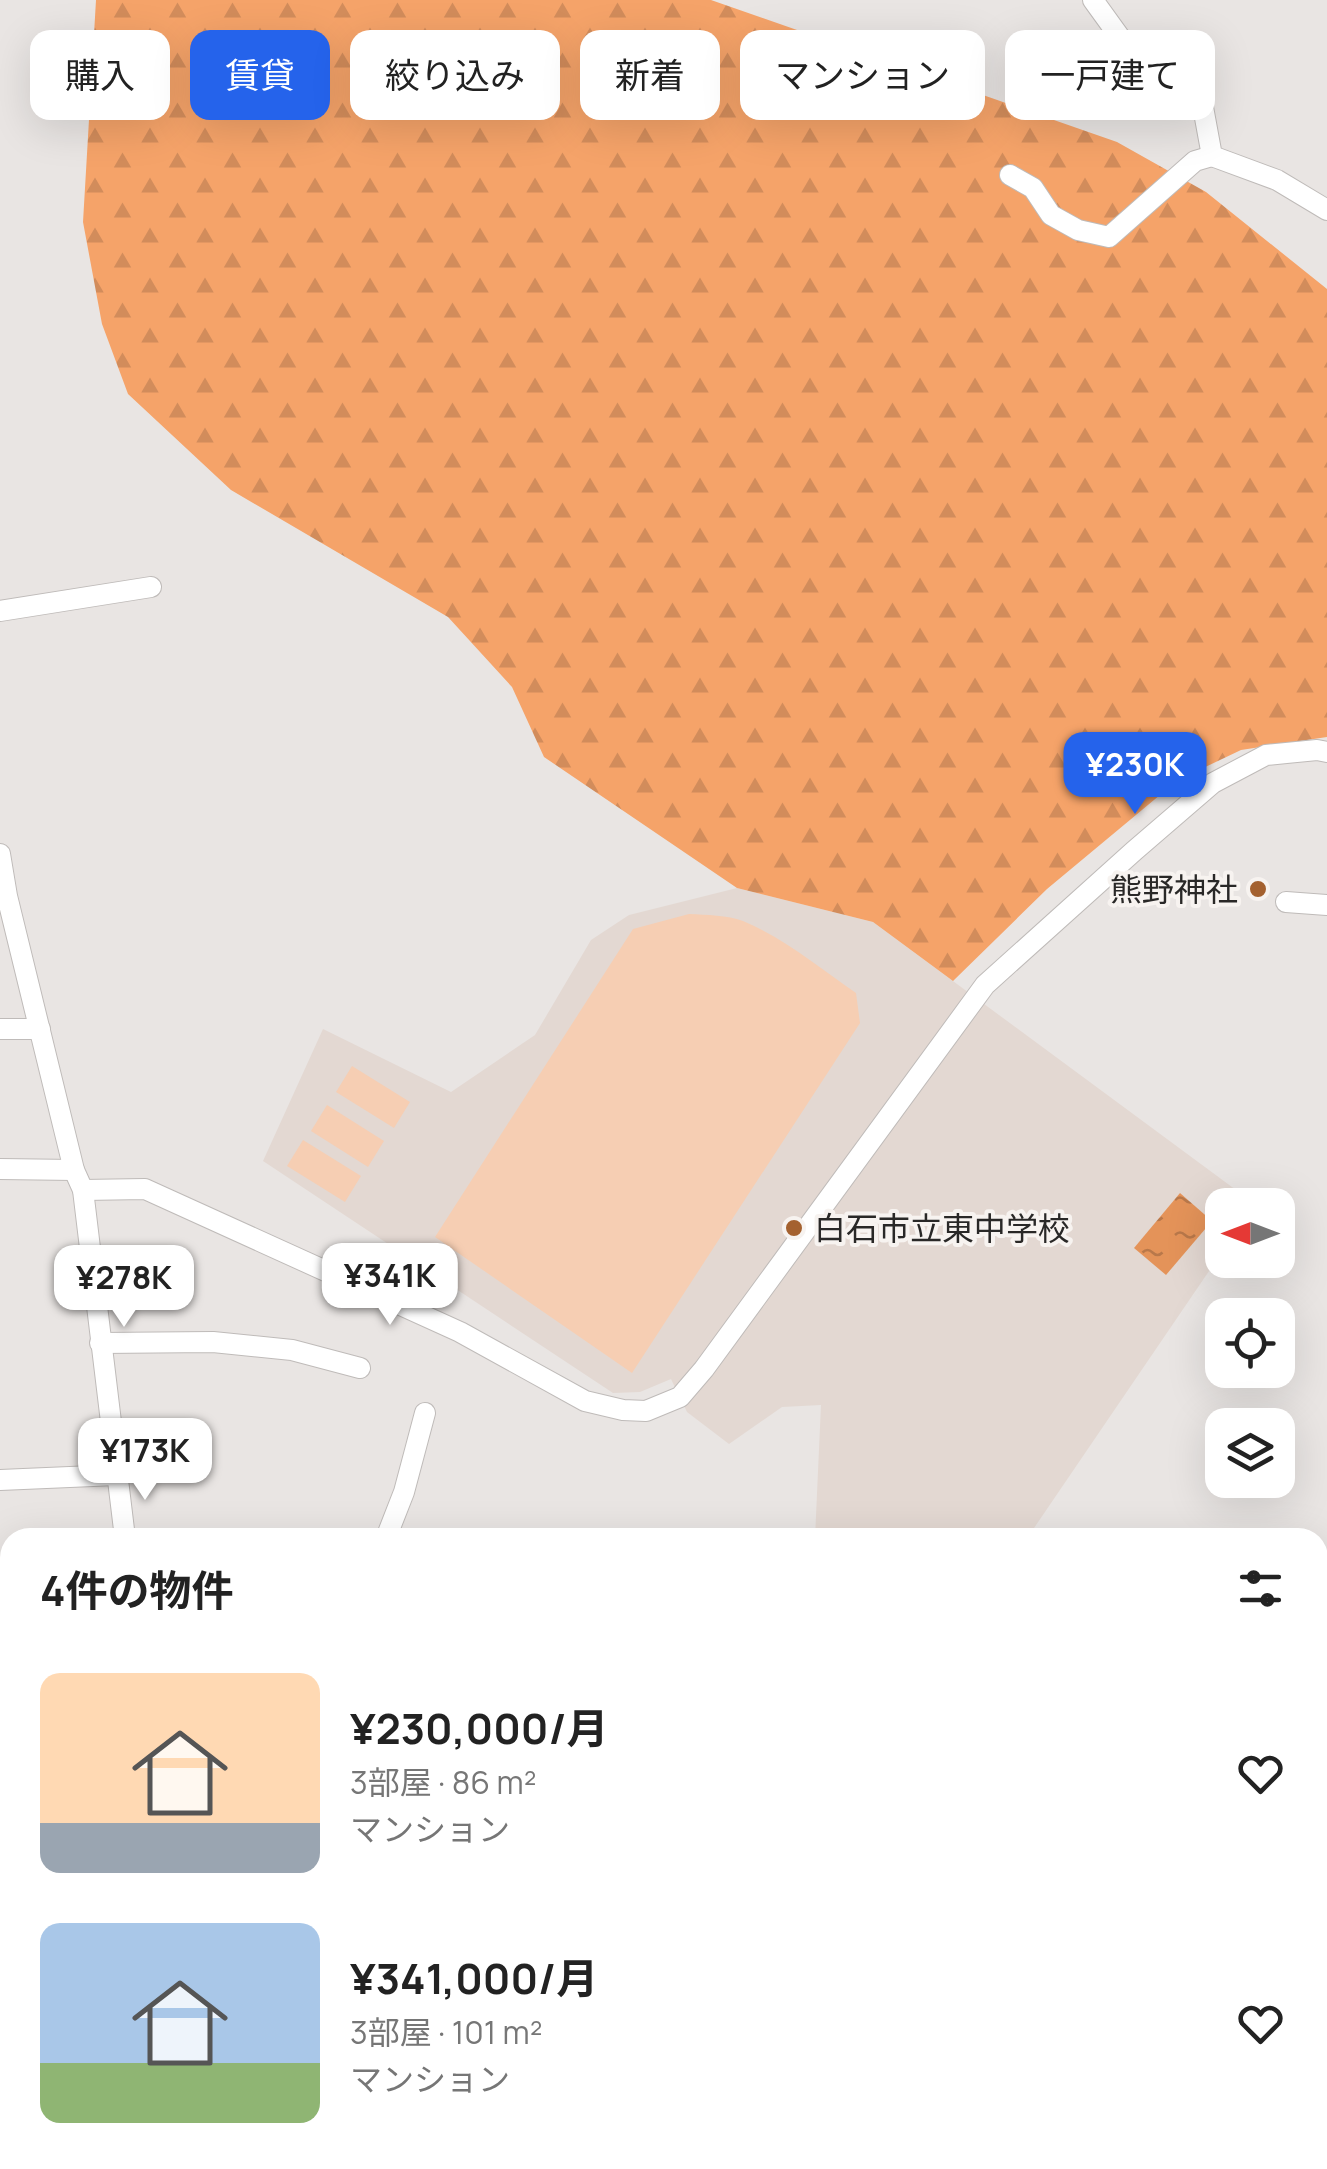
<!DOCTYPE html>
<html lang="ja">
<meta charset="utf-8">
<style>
body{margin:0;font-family:Manrope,"Noto Sans JP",sans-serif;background:#f6f6f6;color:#222;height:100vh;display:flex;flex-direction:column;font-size:38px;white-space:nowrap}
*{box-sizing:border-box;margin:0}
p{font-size:32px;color:#767676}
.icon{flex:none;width:55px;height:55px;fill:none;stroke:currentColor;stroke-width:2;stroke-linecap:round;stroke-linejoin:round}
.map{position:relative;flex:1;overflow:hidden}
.sheet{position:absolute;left:0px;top:1528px;width:1328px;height:642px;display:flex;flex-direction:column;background:#fff;border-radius:30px 30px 0 0;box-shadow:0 10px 40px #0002}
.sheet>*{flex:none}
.hud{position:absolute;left:30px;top:30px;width:1268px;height:90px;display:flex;gap:20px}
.needle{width:65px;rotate:270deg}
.buttons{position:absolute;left:1205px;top:1188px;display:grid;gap:20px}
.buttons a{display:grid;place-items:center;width:90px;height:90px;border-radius:20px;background:#fff;box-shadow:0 10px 40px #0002;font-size:50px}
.price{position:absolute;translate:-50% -85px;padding:0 22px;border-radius:20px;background:#fff;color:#222;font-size:32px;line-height:65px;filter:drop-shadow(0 2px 5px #0008)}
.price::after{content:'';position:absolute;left:50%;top:60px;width:30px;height:22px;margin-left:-15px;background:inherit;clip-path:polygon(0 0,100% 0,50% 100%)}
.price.on{background:#2563eb;color:#fff}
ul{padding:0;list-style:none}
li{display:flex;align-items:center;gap:30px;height:250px;padding:0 40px}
li span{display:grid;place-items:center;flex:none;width:280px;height:200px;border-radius:20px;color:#555}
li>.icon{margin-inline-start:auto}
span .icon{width:120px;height:120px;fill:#fffc;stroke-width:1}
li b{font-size:42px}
h2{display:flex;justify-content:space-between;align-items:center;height:120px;padding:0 40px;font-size:42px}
.tag{padding:0 35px;border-radius:20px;background:#fff;box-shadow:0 10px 40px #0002;font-size:35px;line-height:90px}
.tag.on{background:#2563eb;color:#fff}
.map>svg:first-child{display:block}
.built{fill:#e3d8d2}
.forest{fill:url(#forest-firs)}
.pitch{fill:#f6ceb3}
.water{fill:url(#water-ripples)}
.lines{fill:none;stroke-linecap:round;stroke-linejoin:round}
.stream{stroke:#e49359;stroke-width:6}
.minor-casing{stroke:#bfbbb9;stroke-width:22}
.major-casing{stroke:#bfbbb9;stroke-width:30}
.minor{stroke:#fff;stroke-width:20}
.major{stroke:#fff;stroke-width:28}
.poi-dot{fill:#a4612f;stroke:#f7f3f0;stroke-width:4}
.labels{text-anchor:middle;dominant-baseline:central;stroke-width:8;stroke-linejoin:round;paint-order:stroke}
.poi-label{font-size:32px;fill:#292827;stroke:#f7f3f0;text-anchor:end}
</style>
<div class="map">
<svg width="1327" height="2169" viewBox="0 0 1327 2169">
<defs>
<pattern id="forest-firs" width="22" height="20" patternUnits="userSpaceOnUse" patternTransform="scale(2.5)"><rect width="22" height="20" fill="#f5a369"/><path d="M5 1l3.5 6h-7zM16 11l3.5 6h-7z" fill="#d28c5b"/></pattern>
<pattern id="water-ripples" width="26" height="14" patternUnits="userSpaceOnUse" patternTransform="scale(2.5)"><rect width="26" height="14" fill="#e49359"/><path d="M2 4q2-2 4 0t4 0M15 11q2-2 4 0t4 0" fill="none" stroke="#b9784a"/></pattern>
</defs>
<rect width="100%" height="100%" fill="#e9e5e3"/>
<path class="built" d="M737 888 873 922 1255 1204 1222 1205V1252L1032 1531 1031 1537 815 1538 821 1405 782 1407 729 1444 687 1412 671 1379 640 1392 613 1393 263 1161 323 1029 451 1092 535 1035 591 940 629 915Z"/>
<path class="forest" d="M96 0H711L1117 142 1206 192 1327 289V737L1241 750 1178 780 1047 889 953 981 873 922 737 888 544 757 512 687 448 617 231 490 128 394 102 324 83 222Z"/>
<g class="pitch">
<path d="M689 914C707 915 727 915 743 921 784 938 820 968 856 993L860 1023 632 1373 435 1237 633 929Z"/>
<path d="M352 1066 410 1102 394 1128 336 1092Z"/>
<path d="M327 1105 384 1141 368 1167 311 1131Z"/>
<path d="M303 1140 361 1176 345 1202 287 1166Z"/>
</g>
<path class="water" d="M1180 1193 1212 1221 1166 1275 1134 1248Z"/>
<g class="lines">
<g class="stream">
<path d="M1318 1889 1327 1879"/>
<path d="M974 2169 983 2160"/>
<path d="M1084 2169 1095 2160"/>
</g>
<g class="minor-casing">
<g id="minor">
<path d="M1093 0 1132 54 1203 107 1212 156 1277 180 1327 210"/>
<path d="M1010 175 1033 188 1051 215 1078 230 1109 237 1195 161 1212 156"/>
<path d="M0 611 151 587"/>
<path d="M0 854 7 896 74 1170 83 1190 125 1538"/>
<path d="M1286 902 1327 905"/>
<path d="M0 1029H40"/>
<path d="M0 1169 74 1170"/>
<path d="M83 1190 145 1189 460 1332 585 1401 623 1410 646 1411 680 1397 704 1369 985 985 1134 851 1213 783 1266 755 1317 750 1327 752"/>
<path d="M100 1343 213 1342 292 1350 360 1368"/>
<path d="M0 1480 116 1475"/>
<path d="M386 1538 404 1492 425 1413"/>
<path d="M0 1602H10"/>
<path d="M0 1728 10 1727"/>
<path d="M1318 1735 1327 1722"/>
<path d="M1318 1787 1327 1790"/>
<path d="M734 2160 743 2169"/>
<path d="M814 2160 815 2169"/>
<path d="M209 2169 210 2160"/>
</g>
</g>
<g class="major-casing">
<g id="major">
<path d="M1318 1954 1327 1947"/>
<path d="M1025 2169 1037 2160"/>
</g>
</g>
<use href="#minor" class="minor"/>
<use href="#major" class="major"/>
</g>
<g class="poi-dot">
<circle cx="1258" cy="889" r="10"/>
<circle cx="794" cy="1228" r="10"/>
</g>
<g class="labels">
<g class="poi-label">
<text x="1238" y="889">熊野神社</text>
<text x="814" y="1228" text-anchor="start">白石市立東中学校</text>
</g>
</g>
</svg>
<div class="buttons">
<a><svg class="needle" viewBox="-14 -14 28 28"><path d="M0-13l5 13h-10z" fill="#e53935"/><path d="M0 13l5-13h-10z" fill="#767676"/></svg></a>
<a><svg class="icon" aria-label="locate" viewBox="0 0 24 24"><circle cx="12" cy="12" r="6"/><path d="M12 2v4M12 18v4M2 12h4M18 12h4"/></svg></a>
<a><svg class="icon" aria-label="layers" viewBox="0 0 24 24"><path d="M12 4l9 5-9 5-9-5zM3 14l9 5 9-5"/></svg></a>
</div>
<b class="price on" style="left:1135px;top:817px">¥230K</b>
<b class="price" style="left:390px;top:1328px">¥341K</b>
<b class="price" style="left:124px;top:1330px">¥278K</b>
<b class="price" style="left:145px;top:1503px">¥173K</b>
<div class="hud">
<a class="tag">購入</a>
<a class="tag on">賃貸</a>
<a class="tag">絞り込み</a>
<a class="tag">新着</a>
<a class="tag">マンション</a>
<a class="tag">一戸建て</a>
</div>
<section class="sheet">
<h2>4件の物件<svg class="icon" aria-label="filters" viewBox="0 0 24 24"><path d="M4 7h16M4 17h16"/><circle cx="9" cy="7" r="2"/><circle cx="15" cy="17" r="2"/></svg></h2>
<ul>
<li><span style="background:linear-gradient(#ffd9b3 75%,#9aa5b1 0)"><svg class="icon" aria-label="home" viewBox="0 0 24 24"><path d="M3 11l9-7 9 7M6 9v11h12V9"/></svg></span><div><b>¥230,000/月</b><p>3部屋 · 86 m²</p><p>マンション</p></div><svg class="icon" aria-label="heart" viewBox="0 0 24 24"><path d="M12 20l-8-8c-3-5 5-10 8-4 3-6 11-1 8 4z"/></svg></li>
<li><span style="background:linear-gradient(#a9c7e8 70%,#8fb573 0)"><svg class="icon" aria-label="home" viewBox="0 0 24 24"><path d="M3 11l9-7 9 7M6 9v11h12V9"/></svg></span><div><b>¥341,000/月</b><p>3部屋 · 101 m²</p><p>マンション</p></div><svg class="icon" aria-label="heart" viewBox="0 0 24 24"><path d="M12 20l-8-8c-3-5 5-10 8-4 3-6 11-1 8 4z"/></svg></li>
</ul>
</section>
</div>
